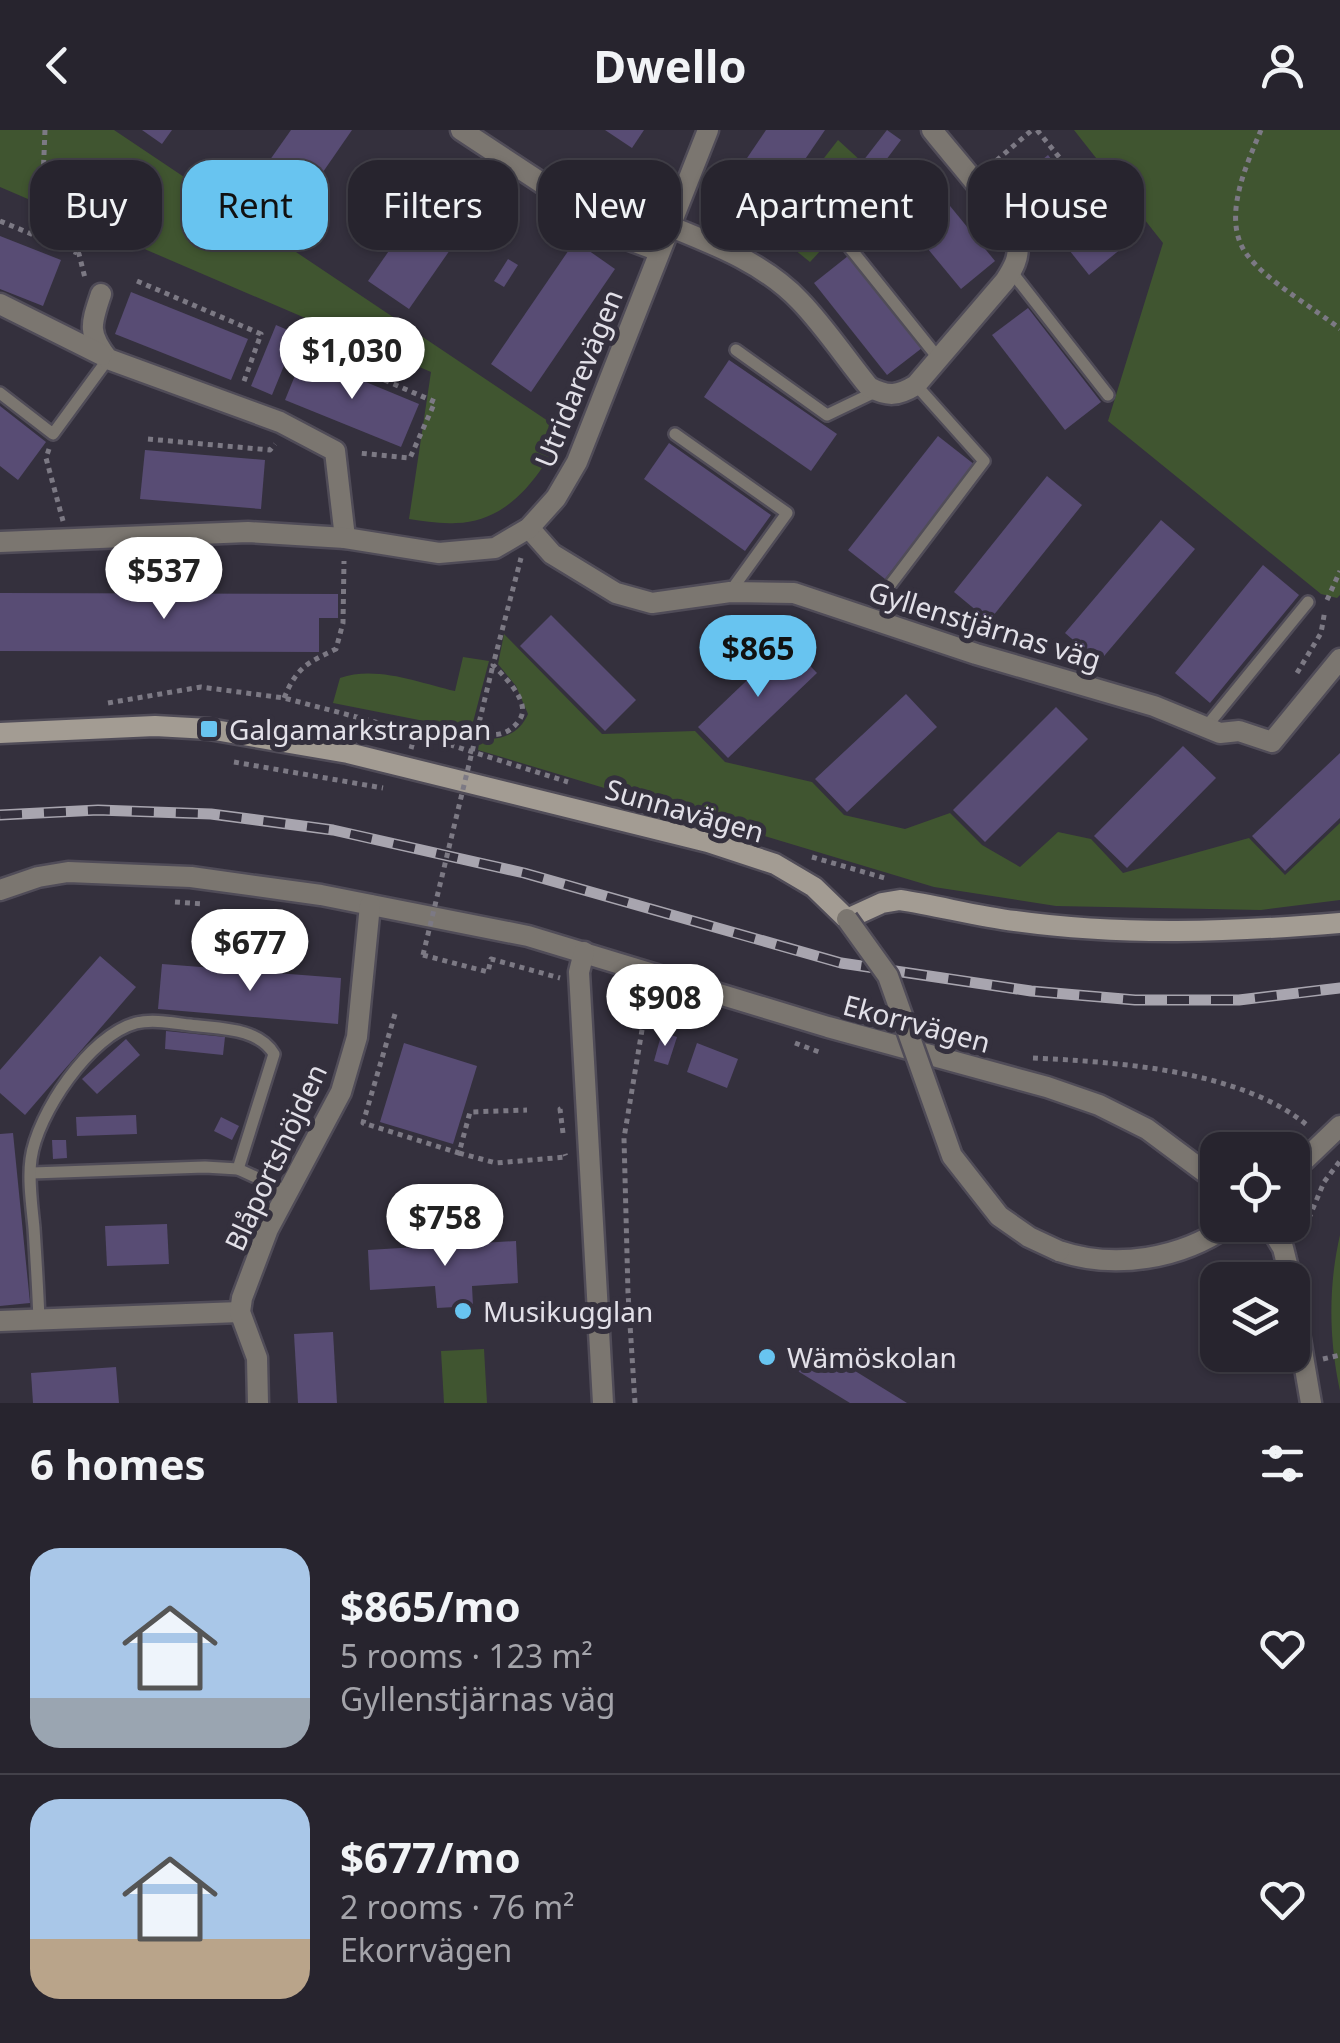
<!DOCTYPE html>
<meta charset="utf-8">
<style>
body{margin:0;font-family:"Noto Sans",sans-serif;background:#33303a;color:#f1f3f6;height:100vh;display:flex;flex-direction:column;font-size:38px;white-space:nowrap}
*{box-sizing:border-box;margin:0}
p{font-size:32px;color:#a4a4aa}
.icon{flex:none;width:55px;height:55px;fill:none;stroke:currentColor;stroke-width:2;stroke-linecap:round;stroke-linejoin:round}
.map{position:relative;height:1273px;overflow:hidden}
.panel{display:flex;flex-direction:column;background:#27242e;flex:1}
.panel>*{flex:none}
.banner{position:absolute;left:30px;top:30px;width:1280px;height:90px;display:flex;gap:20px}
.tools{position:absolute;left:1200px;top:1002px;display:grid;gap:20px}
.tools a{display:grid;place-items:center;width:110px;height:110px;border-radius:20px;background:#27242e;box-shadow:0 2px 8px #0004,0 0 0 2px #43414a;font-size:50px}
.price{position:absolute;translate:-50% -85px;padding:0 22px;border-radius:35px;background:#fff;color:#222;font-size:32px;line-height:65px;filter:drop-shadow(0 2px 5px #0008)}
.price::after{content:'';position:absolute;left:50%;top:60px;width:30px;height:22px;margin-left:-15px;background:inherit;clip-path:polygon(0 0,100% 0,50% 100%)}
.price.selected{background:#68c4f0;color:#111}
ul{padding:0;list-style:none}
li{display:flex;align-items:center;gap:30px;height:250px;padding:0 30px}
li+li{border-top:2px solid #43414a}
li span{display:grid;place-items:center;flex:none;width:280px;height:200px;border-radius:30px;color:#555}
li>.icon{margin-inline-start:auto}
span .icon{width:120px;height:120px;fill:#fffc;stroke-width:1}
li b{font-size:42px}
h2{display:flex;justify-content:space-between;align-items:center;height:120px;padding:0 30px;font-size:42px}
.chip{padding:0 35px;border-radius:30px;background:#27242e;box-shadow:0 2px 8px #0004,0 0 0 2px #43414a;font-size:35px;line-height:90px}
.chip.selected{background:#68c4f0;color:#111}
header{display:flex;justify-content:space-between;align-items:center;height:130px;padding:0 30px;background:#27242e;font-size:45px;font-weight:700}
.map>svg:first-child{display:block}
.green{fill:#405530}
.building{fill:#584c74}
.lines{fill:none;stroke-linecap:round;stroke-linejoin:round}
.service-casing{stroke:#504c58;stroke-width:16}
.minor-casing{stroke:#504c58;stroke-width:25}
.tertiary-casing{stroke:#504c58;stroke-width:25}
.secondary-casing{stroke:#504c58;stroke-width:25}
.path{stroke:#7c7984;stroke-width:5;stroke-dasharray:5 5;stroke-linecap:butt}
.service{stroke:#7b7670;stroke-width:11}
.minor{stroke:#7b7670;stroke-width:20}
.tertiary{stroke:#7b7670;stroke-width:20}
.secondary{stroke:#a39c93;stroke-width:20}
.rail-casing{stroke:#a8a5af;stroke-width:11}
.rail{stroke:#34303d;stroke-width:8;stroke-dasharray:22;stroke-linecap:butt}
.tertiary-bridge-casing{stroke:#504c58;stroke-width:25;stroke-linecap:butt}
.path-bridge{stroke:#7c7984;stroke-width:5;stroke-dasharray:5 5;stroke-linecap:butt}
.tertiary-bridge{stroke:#7b7670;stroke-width:20}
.poi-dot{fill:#68c4f0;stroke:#34303d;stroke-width:4}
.labels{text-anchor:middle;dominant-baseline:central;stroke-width:10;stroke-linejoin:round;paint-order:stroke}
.street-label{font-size:28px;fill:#e2e0e8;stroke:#34303d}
.poi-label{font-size:28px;fill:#e2e0e8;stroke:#34303d;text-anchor:start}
</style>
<header><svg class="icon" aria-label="back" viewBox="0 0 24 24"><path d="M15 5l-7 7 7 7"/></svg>Dwello<svg class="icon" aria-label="person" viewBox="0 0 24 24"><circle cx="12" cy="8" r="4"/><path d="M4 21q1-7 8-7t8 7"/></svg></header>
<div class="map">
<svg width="1340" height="1273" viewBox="0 0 1340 1273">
<rect width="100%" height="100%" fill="#34303d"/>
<g class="green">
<path d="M0 0H114L563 301C542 344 510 392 456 393 440 394 424 391 409 389L431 242 0 57Z"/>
<path d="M1074 0H1340V465L1337 468 1321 464 1108 291 1163 113Z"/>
<path d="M838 10 884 52 810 132 769 99Z"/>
<path d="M504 504 602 604 695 601 725 632 812 652 844 685 905 699 950 683 982 715 1020 737 1058 702 1091 709 1123 743 1249 708 1285 745 1340 693V770L1261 780 1056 776 934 757 478 620 480 608C501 612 520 603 528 584L516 556 498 534Z"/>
<path d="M463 527 489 531 472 596 419 590 333 573 340 548C376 535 420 553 455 561Z"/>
<path d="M1340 1105V1261C1329 1210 1328 1157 1340 1105Z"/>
<path d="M484 1219 487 1273H444L441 1221Z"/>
</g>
<g class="building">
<path d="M142 0H172L162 14Z"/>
<path d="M291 0H352L285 97 243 68Z"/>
<path d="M605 0H644L632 18Z"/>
<path d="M766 0H825L756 101 716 74Z"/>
<path d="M887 0 901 10 877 42 863 31Z"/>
<path d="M1048 25 1122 118 1089 145 1015 52Z"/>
<path d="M452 30 493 58 409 179 368 151Z"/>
<path d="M919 38 995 131 961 159 885 67Z"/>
<path d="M0 106 61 130 43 176 0 159Z"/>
<path d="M575 111 615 139 531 262 491 234Z"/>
<path d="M848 126 922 218 887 245 814 153Z"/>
<path d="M508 129 518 135 504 157 494 151Z"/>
<path d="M131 162 248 209 231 250 115 204Z"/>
<path d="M1028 178 1101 272 1065 300 992 205Z"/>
<path d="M276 195 297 204 272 265 251 256Z"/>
<path d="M303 226 419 274 401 317 285 270Z"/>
<path d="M729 230 837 304 811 341 704 267Z"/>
<path d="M0 276 46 312 18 350 0 336Z"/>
<path d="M938 306 975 335 885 449 848 420Z"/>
<path d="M669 313 771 385 745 421 644 349Z"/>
<path d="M145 320 265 330 261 379 140 369Z"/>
<path d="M1047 346 1082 375 989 491 954 462Z"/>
<path d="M1161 390 1195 419 1099 532 1065 503Z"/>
<path d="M1263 435 1299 465 1210 573 1175 543Z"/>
<path d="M0 463 338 464V488H319V522L0 521Z"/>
<path d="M551 485 636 570 605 601 520 516Z"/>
<path d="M787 512 817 543 728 628 698 597Z"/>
<path d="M906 564 937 597 847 682 815 649Z"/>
<path d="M1056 577 1088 609 985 712 953 680Z"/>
<path d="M1183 616 1216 648 1127 738 1094 706Z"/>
<path d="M1340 623V688L1285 741 1252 706Z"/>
<path d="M100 826 136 857 25 985 0 963V940Z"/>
<path d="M162 834 341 848 338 894 158 879Z"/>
<path d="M166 901 225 907 223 925 165 919Z"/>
<path d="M662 902 677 907 668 935 654 931Z"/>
<path d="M126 909 140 925 97 964 82 949Z"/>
<path d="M404 913 477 936 453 1014 380 992Z"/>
<path d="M697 913 738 929 727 958 687 942Z"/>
<path d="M136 985 137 1004 77 1006 76 987Z"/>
<path d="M221 987 239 996 232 1010 214 1001Z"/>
<path d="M13 1003 30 1173 0 1176V1004Z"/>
<path d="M52 1010H66L67 1028 53 1029Z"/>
<path d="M167 1094 169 1134 107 1136 105 1096Z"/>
<path d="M516 1111 518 1153 472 1156 473 1176 437 1178 435 1156 370 1160 368 1120Z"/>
<path d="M333 1202 337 1273H298L294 1204Z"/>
<path d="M813 1215 907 1273H850L796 1240Z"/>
<path d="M116 1237 119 1273H33L31 1243Z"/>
</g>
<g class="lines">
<g class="service-casing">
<g id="service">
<path d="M850 118 939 229"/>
<path d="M1011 141 1108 265"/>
<path d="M736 220 827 285 877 261"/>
<path d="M0 263 53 304 108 229"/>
<path d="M675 304 787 383 730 462"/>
<path d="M891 454 984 331 916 255"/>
<path d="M1206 597 1308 472"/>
<path d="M32 1043 205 1037 238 1039 288 1062"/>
<path d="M39 1191C38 1160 36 1129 34 1098 32 1076 28 1051 31 1029 37 984 90 905 136 893 153 889 173 893 190 895 218 899 258 897 274 924L238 1039"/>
</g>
</g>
<g class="minor-casing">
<g id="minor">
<path d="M461 0 627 109 659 121"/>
<path d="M669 96C716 115 765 134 800 171 825 197 846 229 869 257 888 267 898 266 916 255L1005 151C1012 140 1020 128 1017 114 1012 92 949 22 932 0"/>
<path d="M101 164C91 194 87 203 108 229L280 292 335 321 345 408"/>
<path d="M0 174 102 225"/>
<path d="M529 398 552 424 616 463 652 473 730 462 794 463 976 524 1154 576 1220 603 1239 601 1272 612 1340 529"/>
<path d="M0 412 248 402 345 408 439 423 495 418 529 398 556 368 577 332 708 0"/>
<path d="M0 760 38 747 68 742 191 747 321 765 528 806 828 897 1047 957 1099 975 1147 999 1218 1052"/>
<path d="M584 822 579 842 603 1273"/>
<path d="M1269 1095 1283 1118 1291 1150"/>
<path d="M1292 1162 1311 1273"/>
<path d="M0 1191 240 1182"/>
<path d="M258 1273 257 1228 240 1182 242 1168 268 1099 341 962 357 907 370 775"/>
</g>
</g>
<g class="tertiary-casing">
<g id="tertiary">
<path d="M1292 1042 1340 996"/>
<path d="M1059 1121C1115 1140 1181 1129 1229 1095"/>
</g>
</g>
<g class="secondary-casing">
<path id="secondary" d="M0 603 155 596 209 599 348 623 708 712 775 734 814 757 847 789 882 773 900 770C939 776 976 786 1015 791 1122 806 1232 802 1340 793"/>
</g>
<g class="path">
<path d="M45 0 43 49 79 124 85 148"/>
<path d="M1037 0 1129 113"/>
<path d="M1261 0C1246 36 1220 91 1248 126 1268 152 1314 178 1340 199"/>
<path d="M989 37 1032 0"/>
<path d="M0 91 77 123"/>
<path d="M137 151 261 204 243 254"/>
<path d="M311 218 435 272 410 328 358 323"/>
<path d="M148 309 270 320 275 314"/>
<path d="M49 319 46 328 63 391"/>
<path d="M1327 470 1340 441"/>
<path d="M1297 543 1321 503 1325 480"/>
<path d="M284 568C297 537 307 533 336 519L343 493 344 431"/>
<path d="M108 573 201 557 284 568 387 595 568 652"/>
<path d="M411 619 415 604C420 601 424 597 429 596 459 589 497 624 520 589 531 572 504 546 493 535L521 428"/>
<path d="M234 632 383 658"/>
<path d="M812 727 888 749"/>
<path d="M175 772 204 774"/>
<path d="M423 825 488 842 491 829 560 848"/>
<path d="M609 856 617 862 698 884"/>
<path d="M395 884 363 993 459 1023 470 982 527 980"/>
<path d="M795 913 819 922 820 919"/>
<path d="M1033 928C1117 932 1242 940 1308 996"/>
<path d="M563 1003 560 979 565 977"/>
<path d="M459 1023 496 1033 566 1027 565 1024"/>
<path d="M1301 1107 1324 1052 1340 1031"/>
<path d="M1323 1229 1340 1225"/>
<path d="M635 1273 628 1163 624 1008 647 870"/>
</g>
<use href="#service" class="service"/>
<use href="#minor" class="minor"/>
<use href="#tertiary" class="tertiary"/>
<use href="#secondary" class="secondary"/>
<g class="rail-casing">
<path id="rail" d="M0 685 98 680 211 684 333 700 524 743 841 833 1031 861 1135 870H1239L1340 858"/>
</g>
<use href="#rail" class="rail"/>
<g class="tertiary-bridge-casing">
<path id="tertiary-bridge" d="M847 789 888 846 952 1026 999 1086 1029 1107 1059 1121"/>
</g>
<path class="path-bridge" d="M423 825 493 535"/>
<use href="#tertiary-bridge" class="tertiary-bridge"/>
</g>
<g class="poi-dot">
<rect x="199" y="589" width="20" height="20" rx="5"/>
<circle cx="463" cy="1181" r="10"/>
<circle cx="767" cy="1227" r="10"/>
</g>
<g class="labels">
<g class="street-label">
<text transform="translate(578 248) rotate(-68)">Utridarevägen</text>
<text transform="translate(985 495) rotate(17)">Gyllenstjärnas väg</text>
<text transform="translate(685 680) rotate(16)">Sunnavägen</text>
<text transform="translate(917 893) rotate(15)">Ekorrvägen</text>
<text transform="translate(275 1027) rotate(-65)">Blåportshöjden</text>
</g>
<g class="poi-label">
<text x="229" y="599">Galgamarkstrappan</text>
<text x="483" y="1181">Musikugglan</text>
<text x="787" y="1227">Wämöskolan</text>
</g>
</g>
</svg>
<div class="tools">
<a><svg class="icon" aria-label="locate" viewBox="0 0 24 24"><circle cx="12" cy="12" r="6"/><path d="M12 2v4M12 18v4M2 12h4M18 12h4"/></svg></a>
<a><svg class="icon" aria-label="layers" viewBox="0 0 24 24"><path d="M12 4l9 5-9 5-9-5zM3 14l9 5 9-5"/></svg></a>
</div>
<b class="price" style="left:352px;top:272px">$1,030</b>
<b class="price" style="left:164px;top:492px">$537</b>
<b class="price selected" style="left:758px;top:570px">$865</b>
<b class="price" style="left:250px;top:864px">$677</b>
<b class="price" style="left:665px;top:919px">$908</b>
<b class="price" style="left:445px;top:1139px">$758</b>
<div class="banner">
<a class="chip">Buy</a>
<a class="chip selected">Rent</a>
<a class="chip">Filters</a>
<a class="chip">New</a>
<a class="chip">Apartment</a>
<a class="chip">House</a>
</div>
</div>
<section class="panel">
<h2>6 homes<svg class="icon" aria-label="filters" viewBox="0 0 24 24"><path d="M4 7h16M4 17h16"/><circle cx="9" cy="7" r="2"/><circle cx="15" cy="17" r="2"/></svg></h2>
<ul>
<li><span style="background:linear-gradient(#a9c7e8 75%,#9aa5b1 0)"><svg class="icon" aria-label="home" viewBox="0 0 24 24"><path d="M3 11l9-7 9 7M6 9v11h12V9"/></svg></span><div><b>$865/mo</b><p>5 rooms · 123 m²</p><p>Gyllenstjärnas väg</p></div><svg class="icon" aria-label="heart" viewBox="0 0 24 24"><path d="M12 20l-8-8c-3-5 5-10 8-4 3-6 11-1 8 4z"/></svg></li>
<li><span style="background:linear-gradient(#a9c7e8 70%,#b9a48a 0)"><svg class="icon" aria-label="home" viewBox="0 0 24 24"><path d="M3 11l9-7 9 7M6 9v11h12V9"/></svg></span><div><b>$677/mo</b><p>2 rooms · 76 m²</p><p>Ekorrvägen</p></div><svg class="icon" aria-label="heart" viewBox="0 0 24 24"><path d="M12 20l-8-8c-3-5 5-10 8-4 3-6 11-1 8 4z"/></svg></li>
</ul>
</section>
